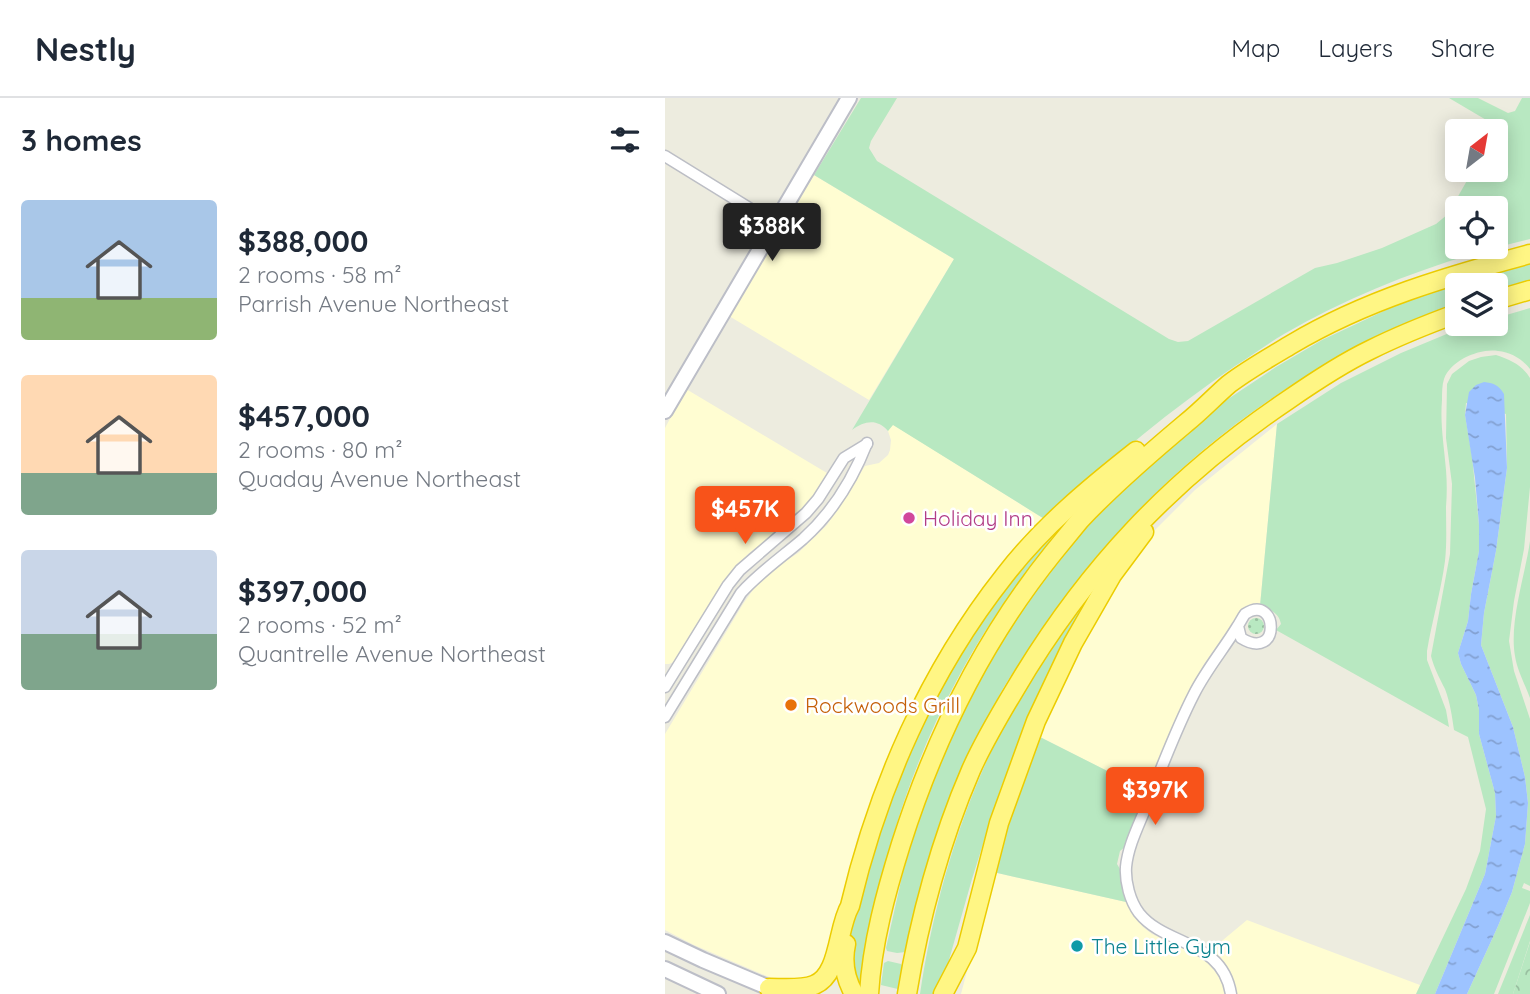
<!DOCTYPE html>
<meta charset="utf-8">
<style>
body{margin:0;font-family:Quicksand,sans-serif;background:#f2f2f3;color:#1f2937;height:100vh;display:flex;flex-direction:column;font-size:26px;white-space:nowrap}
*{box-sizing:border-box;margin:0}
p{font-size:23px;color:#747a83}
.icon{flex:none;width:38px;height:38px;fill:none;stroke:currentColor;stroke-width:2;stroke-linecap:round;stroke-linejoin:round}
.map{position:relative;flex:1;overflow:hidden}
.panel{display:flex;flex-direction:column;background:#fff;width:665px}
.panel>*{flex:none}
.needle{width:46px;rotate:31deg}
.controls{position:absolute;left:780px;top:21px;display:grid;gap:14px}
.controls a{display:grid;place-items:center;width:63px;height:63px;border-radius:7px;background:#fff;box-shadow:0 4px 18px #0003;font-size:35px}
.price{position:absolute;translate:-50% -60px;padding:0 16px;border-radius:7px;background:#f8531a;color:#fff;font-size:23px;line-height:46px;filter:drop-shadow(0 2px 4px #0008)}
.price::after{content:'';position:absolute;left:50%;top:42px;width:21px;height:16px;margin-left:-10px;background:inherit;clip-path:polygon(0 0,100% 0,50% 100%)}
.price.on{background:#222;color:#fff}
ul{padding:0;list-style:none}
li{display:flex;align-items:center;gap:21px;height:175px;padding:0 21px}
li span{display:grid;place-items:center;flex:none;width:196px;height:140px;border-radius:7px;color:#555}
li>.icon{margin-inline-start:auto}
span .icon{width:84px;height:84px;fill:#fffc;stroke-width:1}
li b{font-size:30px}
h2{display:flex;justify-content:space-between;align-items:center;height:84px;padding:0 21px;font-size:30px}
header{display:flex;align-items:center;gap:42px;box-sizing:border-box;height:98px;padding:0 35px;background:#fff;border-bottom:2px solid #e0e1e3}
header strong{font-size:33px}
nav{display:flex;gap:38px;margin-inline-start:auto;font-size:24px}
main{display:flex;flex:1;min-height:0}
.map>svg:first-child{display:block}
.commercial{fill:#fffdd2}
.grass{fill:#b8e8c1;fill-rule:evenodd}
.forest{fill:url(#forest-crowns)}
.garden{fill:url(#garden-dots)}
.water{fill:url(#water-ripples)}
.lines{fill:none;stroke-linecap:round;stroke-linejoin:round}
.minor-casing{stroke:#bcbec5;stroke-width:13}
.secondary-casing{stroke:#bcbec7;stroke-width:18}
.motorway-casing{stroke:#eccc00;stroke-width:21}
.minor{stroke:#fff;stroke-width:10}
.secondary{stroke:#fff;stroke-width:14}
.motorway{stroke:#fff684;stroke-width:18}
.hotel-dot{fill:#d1479c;stroke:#fff;stroke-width:2.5}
.food-dot{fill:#e8710a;stroke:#fff;stroke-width:2.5}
.culture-dot{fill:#0f9aa8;stroke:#fff;stroke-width:2.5}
.labels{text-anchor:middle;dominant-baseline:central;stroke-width:5;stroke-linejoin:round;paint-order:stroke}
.hotel-label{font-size:21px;fill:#b23c85;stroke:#fff;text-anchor:start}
.food-label{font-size:21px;fill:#c56008;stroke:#fff;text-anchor:start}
.culture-label{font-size:21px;fill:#0d838f;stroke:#fff;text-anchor:start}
</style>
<header>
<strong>Nestly</strong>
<nav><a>Map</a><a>Layers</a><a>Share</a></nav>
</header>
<main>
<section class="panel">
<h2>3 homes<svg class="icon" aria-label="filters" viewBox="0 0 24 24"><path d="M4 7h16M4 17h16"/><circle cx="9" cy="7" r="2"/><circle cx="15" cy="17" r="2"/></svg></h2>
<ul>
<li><span style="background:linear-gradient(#a9c7e8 70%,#8fb573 0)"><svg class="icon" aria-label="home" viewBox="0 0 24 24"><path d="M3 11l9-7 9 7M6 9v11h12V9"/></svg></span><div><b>$388,000</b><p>2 rooms · 58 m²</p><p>Parrish Avenue Northeast</p></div></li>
<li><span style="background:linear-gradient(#ffd9b3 70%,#7fa58c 0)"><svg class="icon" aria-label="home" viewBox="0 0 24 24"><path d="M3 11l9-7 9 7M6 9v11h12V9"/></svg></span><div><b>$457,000</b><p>2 rooms · 80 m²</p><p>Quaday Avenue Northeast</p></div></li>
<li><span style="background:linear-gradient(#c9d6e8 60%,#7fa58c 0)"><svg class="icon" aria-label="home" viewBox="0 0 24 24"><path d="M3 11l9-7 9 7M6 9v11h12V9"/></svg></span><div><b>$397,000</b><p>2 rooms · 52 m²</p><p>Quantrelle Avenue Northeast</p></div></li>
</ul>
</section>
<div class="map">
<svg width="865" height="896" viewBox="0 0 865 896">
<defs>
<pattern id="forest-crowns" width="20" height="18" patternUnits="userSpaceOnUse" patternTransform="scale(1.75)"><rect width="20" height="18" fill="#b8e8c1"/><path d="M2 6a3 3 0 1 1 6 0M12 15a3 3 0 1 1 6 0" fill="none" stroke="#98bfa0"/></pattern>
<pattern id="garden-dots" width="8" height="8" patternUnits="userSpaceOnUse" patternTransform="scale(1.75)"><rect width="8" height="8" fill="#b8e8c1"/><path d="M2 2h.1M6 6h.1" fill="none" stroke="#98bfa0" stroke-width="1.8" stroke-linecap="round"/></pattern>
<pattern id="water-ripples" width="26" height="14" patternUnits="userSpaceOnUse" patternTransform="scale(1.75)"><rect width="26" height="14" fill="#9dc3ff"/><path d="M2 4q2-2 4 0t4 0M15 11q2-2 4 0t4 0" fill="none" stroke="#83a1d2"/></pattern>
</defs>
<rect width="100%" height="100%" fill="#edecdf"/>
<g class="commercial">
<path d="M149 77 289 161 204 302 64 218Z"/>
<path d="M21 291 162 375 144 405 132 420 84 455 66 474 9 564 4 566H0V330Z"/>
<path d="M227 326 381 422 250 607 224 658 192 741 162 865 148 879 133 883 111 882 29 847 0 832V636L78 506 90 489 116 466 133 455 162 427 200 368 214 365 223 357 225 352 226 342 223 333Z"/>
<path d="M612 326 595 508 582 509 576 513 539 566 510 622 482 693 373 638 412 548 462 465 490 432 530 392Z"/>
<path d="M328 774 461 804 469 817 478 829 487 836 532 857 542 864 552 876 558 887 559 896H296Z"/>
<path d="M582 822 755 887 751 896H571L567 878 558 864 546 852Z"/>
</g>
<g class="grass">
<path d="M196 0H232L206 43 204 50 212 63 504 241 513 244 523 243 650 170 672 165 717 150 771 126 783 116 808 72H831V33H829L823 23 784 0H813L843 15 850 13 857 0H865V141C779 161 695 192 619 236 602 246 586 258 570 268 502 314 440 366 381 422L228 327 223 333C212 320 199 323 187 332L289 161 149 77ZM793 110H831V149H793Z"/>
<path d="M865 165V184L831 194V187H793V207C741 229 688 250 640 279 528 347 434 441 363 552 354 566 343 581 335 596 305 652 281 712 261 772 253 799 247 827 241 854L232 855 222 853 221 850 238 774 250 735 267 684 294 620 334 548 370 493 408 444 443 405 478 371 554 307 611 269 657 242 753 197 804 181Z"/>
<path d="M865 210V271C857 261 846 254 833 253 815 250 786 262 779 281 777 287 777 295 777 302 775 327 779 347 781 372 782 384 782 397 781 409 781 427 782 445 780 463 776 493 767 523 762 553V562L781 612 784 629 611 532 616 526C614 515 605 511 595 508L612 326 676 285 736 255 801 228 809 226H831V220Z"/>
<path d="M831 257C846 262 857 267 865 280V389L859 451 849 503 844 543 849 573 865 621V788L859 785 857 790 865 793V805L829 896H802L833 828 847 794 860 746 863 705 860 679 848 629 816 547 819 515 831 453 842 370 841 316 801 305 800 317 807 358 814 427V453L806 496 803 523 793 555 796 566 811 597 814 612V636L830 695 831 718 820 776 770 896H751L801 791 815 753 821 711 803 639 789 632C787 618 785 604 780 591 774 579 769 570 766 558L785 456 787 386 781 340 782 286 787 276 804 263 816 259Z"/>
<path d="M383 437 387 440C353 484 320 529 294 578 241 675 210 783 195 893L181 860 196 785 222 709 273 587 323 511Z"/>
<path d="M865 443V600C860 586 852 572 850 558 844 524 860 478 865 443Z"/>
<path d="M418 504 422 507 362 626 336 689 307 781 280 876 270 896H255C270 796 300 696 350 607 371 572 394 538 418 504Z"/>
<path d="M373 638 482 693 461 748 455 753 452 766 455 771 457 790 461 804 328 774Z"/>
<path d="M865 817V843L848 896H833Z"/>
<path d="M223 863 236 866 239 870 237 892 216 887 219 865Z"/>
</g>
<path class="forest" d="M865 843V896H848L865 844Z"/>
<circle class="garden" cx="591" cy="528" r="8"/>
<path class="water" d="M819 284C828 285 834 287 839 296L842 370 831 453 819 515 816 547 848 629 860 679 863 705 860 746 847 794 833 828 802 896H770L820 776 831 718 830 695 814 636V612L811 597 796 566 793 555 803 523 806 496 814 453V427L810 380 800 317 804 294 811 287Z"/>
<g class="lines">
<g class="minor-casing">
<g id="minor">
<path d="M0 58 110 126"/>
<path d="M0 589 63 487 75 472 141 415 153 401 179 360 202 346"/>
<path d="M0 619 76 495C95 474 117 459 138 441 167 415 188 381 202 345"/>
<path d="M566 896C557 841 501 849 474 815 465 803 460 784 461 769 463 747 475 725 483 704 497 668 511 631 529 596 541 572 558 552 572 529 575 525 577 520 580 516 613 494 617 565 576 540L573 528"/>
</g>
</g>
<g class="secondary-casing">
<g id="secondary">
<path d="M0 313 184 0"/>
<path d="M0 844 38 862 114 894"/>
<path d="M0 871 53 896"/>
</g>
</g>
<g class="motorway-casing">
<g id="motorway">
<path d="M831 202 865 192"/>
<path d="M181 846C177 864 180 880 189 896"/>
<path d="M104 890C117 890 136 892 149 887 175 877 172 830 185 808 213 689 264 573 340 477 377 429 424 390 471 353"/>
<path d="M204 896C207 845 221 794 236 746 270 639 318 542 388 455 397 444 406 433 415 422 448 387 484 356 521 325 536 313 549 299 564 286 582 272 607 258 627 246 701 202 783 178 865 156"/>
<path d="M242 896C254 822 276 741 306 672 318 645 334 618 349 593 420 472 507 380 623 302 649 284 676 266 705 252 733 238 763 226 793 215"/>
<path d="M278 896 302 850 334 725 371 623 408 545 447 477 479 434"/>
</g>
</g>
<use href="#minor" class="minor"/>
<use href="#secondary" class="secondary"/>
<use href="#motorway" class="motorway"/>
</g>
<circle class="hotel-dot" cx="244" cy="420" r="7"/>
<circle class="food-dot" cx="126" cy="607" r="7"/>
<circle class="culture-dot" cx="412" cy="848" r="7"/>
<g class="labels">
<g class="hotel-label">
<text x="258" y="420">Holiday Inn</text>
</g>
<g class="food-label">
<text x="140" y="607">Rockwoods Grill</text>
</g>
<g class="culture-label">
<text x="426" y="848">The Little Gym</text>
</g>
</g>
</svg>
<div class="controls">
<a><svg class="needle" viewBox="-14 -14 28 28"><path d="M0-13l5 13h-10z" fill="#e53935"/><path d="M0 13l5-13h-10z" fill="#747a83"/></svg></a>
<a><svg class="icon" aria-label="locate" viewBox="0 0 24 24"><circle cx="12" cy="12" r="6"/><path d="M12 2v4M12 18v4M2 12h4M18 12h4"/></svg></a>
<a><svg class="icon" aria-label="layers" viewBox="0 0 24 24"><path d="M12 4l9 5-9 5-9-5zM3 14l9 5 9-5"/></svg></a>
</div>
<b class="price on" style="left:107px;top:165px">$388K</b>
<b class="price" style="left:80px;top:448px">$457K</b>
<b class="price" style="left:490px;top:729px">$397K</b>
</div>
</main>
